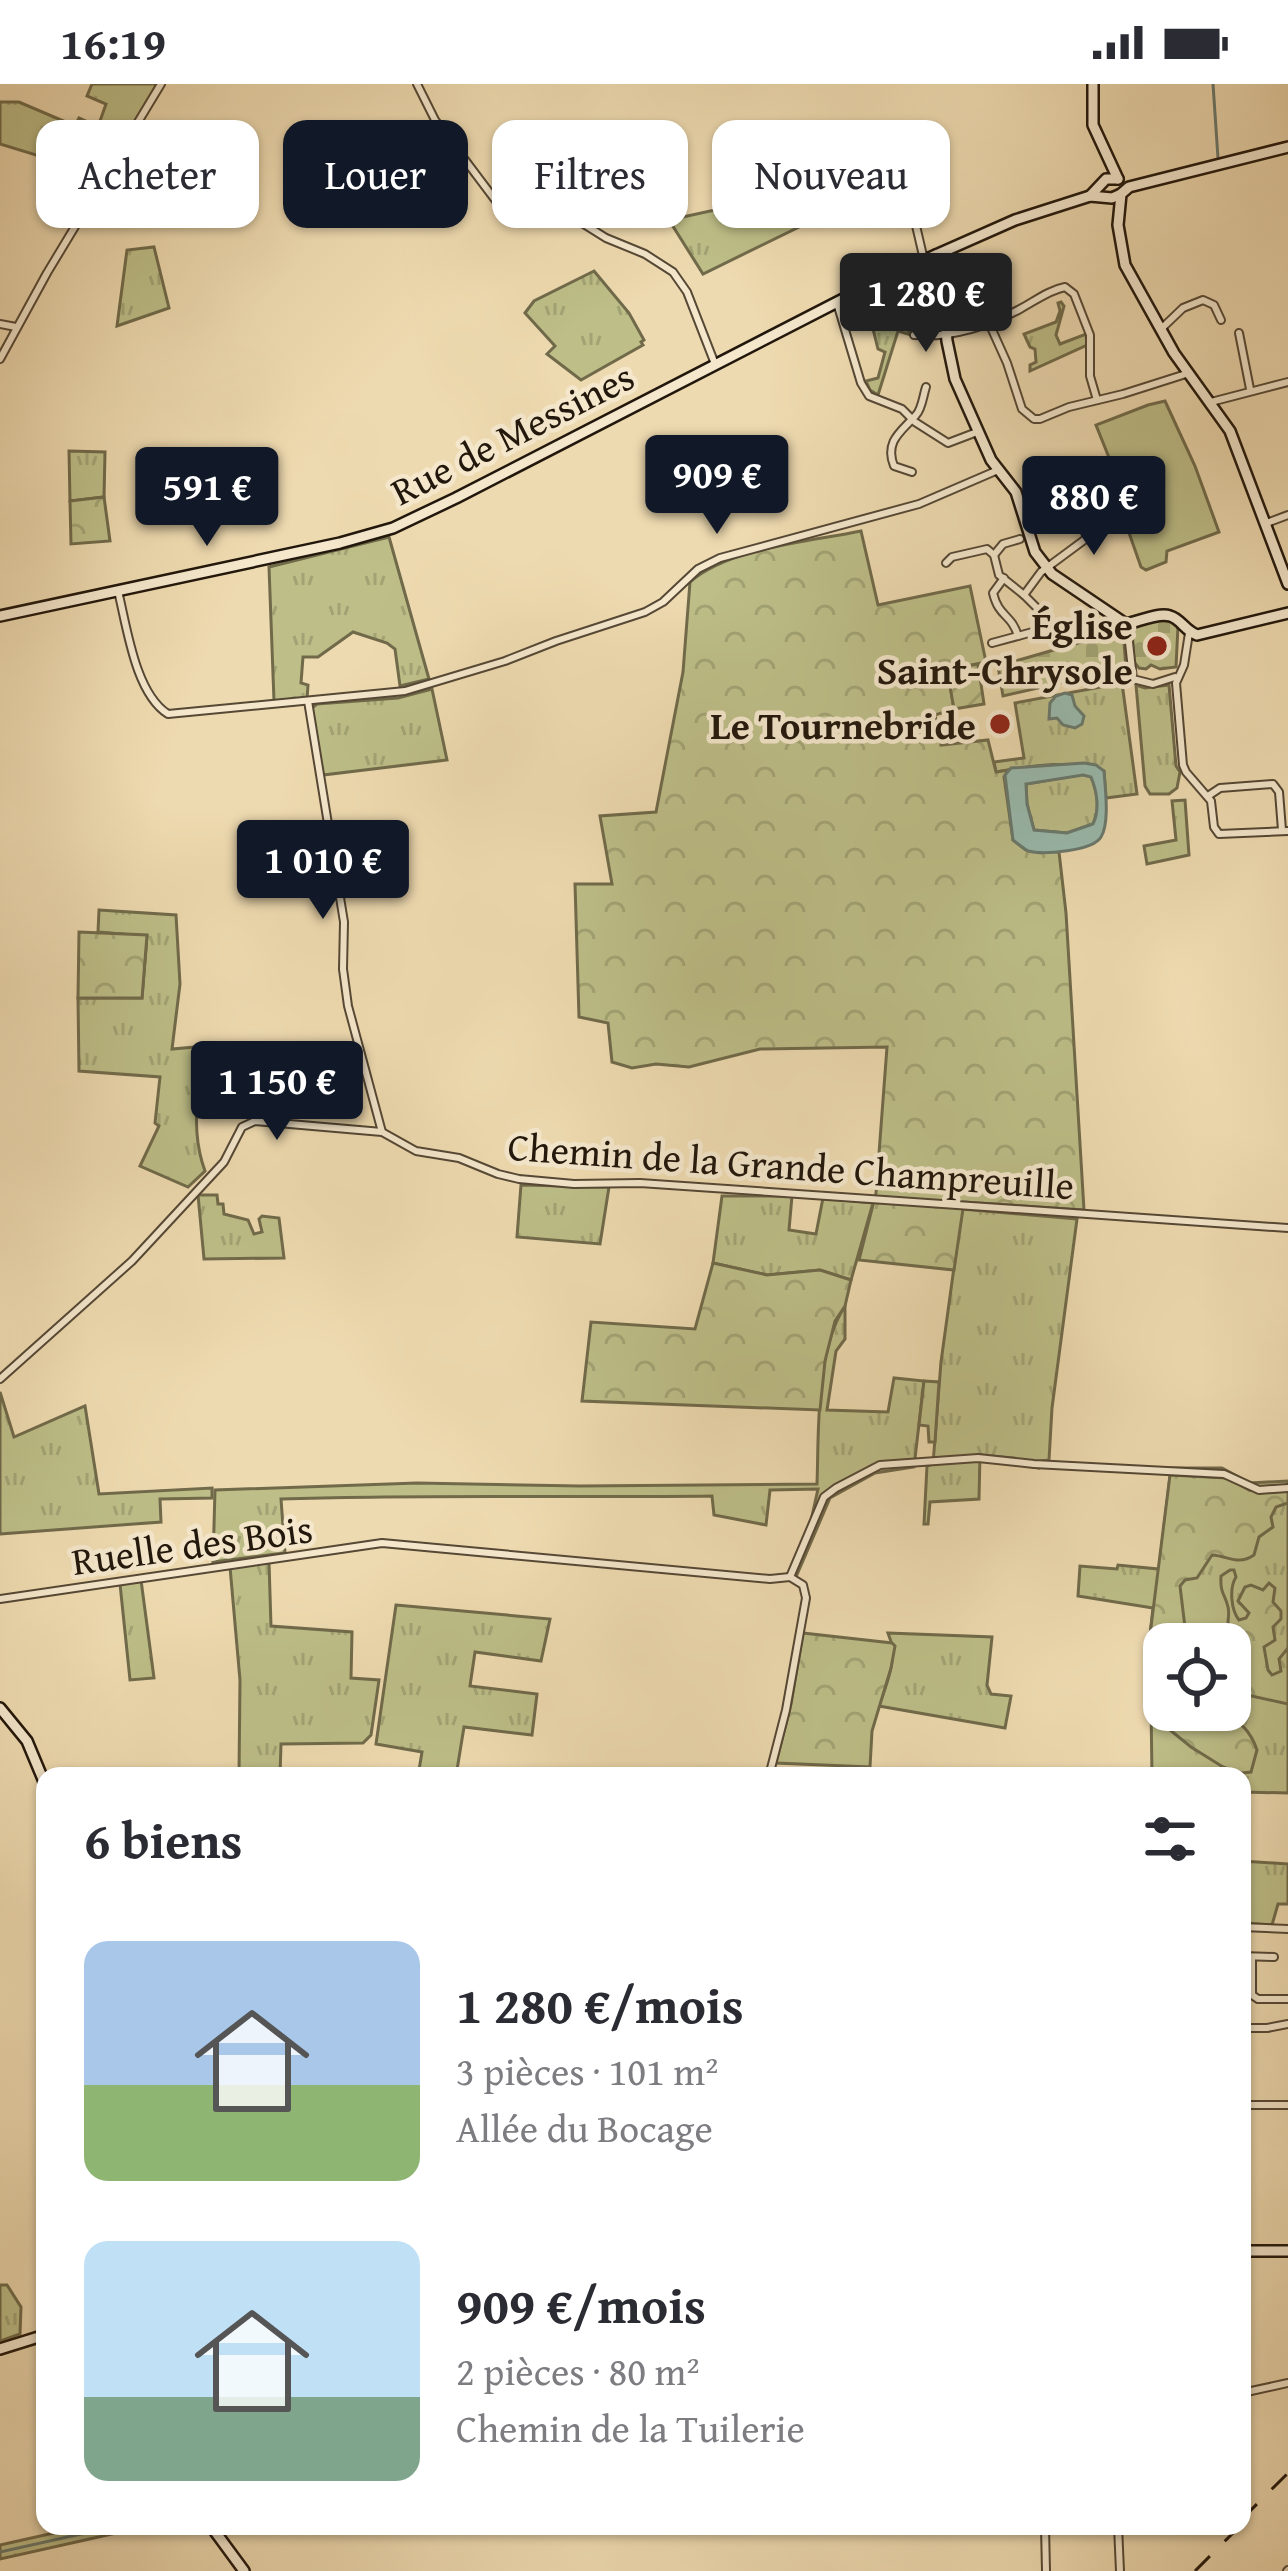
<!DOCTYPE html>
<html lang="fr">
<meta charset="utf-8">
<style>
body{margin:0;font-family:"Gentium Book Plus",serif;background:#f2f2f3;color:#2b2b33;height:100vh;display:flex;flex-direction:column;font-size:45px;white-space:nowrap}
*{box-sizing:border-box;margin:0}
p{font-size:39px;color:#7c7c81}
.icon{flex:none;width:66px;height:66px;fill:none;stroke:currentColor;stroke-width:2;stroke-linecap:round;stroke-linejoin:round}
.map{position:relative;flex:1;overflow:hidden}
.sheet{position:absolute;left:36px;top:1683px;width:1215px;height:768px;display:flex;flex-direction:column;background:#fff;border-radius:24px;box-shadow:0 3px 9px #0004}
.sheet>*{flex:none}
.guide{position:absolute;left:36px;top:36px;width:1218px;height:108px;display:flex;gap:24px}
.buttons{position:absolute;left:1143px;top:1539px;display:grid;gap:24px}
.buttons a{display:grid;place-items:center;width:108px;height:108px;border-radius:24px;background:#fff;box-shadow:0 3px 9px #0004;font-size:60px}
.price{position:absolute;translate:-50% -102px;padding:0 27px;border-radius:12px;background:#111827;color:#fff;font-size:39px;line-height:78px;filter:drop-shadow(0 3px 6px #0008)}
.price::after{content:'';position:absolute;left:50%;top:72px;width:36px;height:27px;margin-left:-18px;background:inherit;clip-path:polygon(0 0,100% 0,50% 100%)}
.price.current{background:#222;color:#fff}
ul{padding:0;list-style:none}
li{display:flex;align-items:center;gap:36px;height:300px;padding:0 48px}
li span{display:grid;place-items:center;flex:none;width:336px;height:240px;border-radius:24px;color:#555}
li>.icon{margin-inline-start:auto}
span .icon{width:144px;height:144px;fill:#fffc;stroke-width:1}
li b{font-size:51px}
h2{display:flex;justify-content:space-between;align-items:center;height:144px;padding:0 48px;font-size:51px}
.tag{padding:0 42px;border-radius:24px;background:#fff;box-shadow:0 3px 9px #0004;font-size:42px;line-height:108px}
.tag.current{background:#111827;color:#fff}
.status{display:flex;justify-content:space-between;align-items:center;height:84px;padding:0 60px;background:#fff;direction:ltr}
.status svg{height:33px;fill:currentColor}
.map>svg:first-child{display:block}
.grass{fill:url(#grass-tufts);stroke:#706a4a;stroke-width:3;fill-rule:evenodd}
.forest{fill:url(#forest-crowns);stroke:#706a4a;stroke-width:3}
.cemetery{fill:url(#cemetery-stones);stroke:#706a4a;stroke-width:3}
.garden{fill:url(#garden-furrows);stroke:#706a4a;stroke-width:3}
.pitch{fill:#bdbe88;stroke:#706a4a;stroke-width:3}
.water{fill:#99baae;stroke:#69796d;stroke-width:3;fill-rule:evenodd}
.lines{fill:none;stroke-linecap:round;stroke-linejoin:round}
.stream{stroke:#69796d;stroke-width:3}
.street-casing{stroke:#554835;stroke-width:10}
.secondary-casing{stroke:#22170c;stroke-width:14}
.street{stroke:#f4e7cc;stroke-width:6}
.secondary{stroke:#f4e7cc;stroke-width:9}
.rail{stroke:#22170c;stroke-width:3;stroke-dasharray:21 21;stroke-linecap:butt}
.poi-dot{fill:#8f2418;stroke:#f4e7cc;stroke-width:4.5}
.labels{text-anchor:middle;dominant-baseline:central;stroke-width:9;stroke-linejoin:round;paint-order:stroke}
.street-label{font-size:39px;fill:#22170c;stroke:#f4e7cc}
.poi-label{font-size:39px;font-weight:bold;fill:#22170c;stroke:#f4e7cc;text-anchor:end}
</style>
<div class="status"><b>16:19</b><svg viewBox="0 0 49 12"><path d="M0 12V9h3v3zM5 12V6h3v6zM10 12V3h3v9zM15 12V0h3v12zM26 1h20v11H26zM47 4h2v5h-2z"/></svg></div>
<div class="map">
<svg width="1288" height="2487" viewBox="0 0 1288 2487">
<defs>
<pattern id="grass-tufts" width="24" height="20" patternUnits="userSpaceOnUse" patternTransform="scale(3)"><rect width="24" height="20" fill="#bdbe88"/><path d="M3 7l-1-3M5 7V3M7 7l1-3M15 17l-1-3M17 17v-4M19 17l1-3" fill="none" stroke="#a2a374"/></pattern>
<pattern id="forest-crowns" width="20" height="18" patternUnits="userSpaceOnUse" patternTransform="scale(3)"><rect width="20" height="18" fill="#bdbe88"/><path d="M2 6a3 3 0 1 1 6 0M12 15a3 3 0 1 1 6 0" fill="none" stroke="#a2a374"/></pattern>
<pattern id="cemetery-stones" width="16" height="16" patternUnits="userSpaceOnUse" patternTransform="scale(3)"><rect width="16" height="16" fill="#bdbe88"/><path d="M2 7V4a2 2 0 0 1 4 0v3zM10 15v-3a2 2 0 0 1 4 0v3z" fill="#a2a374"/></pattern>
<pattern id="garden-furrows" width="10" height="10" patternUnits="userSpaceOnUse" patternTransform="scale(3)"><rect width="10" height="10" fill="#bdbe88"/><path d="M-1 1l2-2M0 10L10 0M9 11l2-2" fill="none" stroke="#a2a374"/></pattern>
</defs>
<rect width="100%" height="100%" fill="#eedab0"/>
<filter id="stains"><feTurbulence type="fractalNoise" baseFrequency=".00167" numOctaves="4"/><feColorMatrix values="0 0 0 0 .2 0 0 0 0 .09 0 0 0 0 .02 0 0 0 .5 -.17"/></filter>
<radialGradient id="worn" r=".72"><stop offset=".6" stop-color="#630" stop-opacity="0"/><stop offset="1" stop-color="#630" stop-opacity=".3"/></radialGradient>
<g class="grass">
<path d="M92 0H157L129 51 101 42 100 37 106 20 87 12Z"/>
<path d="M0 18H19L75 42 79 34 88 38 79 66 115 77 72 141 67 139 69 81 0 60Z"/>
<path d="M788 110 803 141 703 190 669 136Z"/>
<path d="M154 163 169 224 117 242 127 166Z"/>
<path d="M594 187 629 229 644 256 641 258 643 261 581 296 547 270 555 262 525 229 534 217Z"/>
<path d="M893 194 901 224 900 242 912 249 911 251 898 247 878 311 870 306 866 297 878 294 885 268 878 265 868 225 845 231 843 224 878 201 881 205 889 202 887 197Z"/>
<path d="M1061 218 1064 222 1056 251 1060 260 1086 250 1087 261 1030 287V281L1036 278 1035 265 1030 263 1024 250 1056 238 1060 227 1058 219Z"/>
<path d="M69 367 105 368 104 413 70 417Z"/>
<path d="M389 453 429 595 400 602 395 565 387 559 353 548 318 573H303L301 599 308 601 307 615 274 617 269 483Z"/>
<path d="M1122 599 1137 710 1106 714 1104 687C1068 675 1033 682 996 688L994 678 1024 674 1015 619Z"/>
<path d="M1136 601 1145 604 1169 601 1176 682 1180 688 1177 704 1169 710H1150L1145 702Z"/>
<path d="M432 605 447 676 323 691 312 624 317 620 398 614Z"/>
<path d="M1084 690 1091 693C1097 707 1100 725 1093 740L1067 749 1034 746 1027 720 1026 700Z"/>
<path d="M1185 716 1189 771 1147 780 1144 762 1176 756 1172 717Z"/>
<path d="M99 826 176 831 180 900 172 965 195 963 205 967V1005L197 1007C196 1036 195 1060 205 1087L188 1103 140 1082 159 1042 155 1039 160 993 79 987 78 914H142L147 852 98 848Z"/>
<path d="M521 1101 609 1103 600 1160 517 1153Z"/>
<path d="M198 1111H217L218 1120H223L224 1130 248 1136 254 1150 262 1148 259 1135 262 1132 279 1134 284 1174 204 1175Z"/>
<path d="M722 1112H792L789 1146 816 1150 823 1114 873 1119 851 1196 820 1186 767 1191 713 1179Z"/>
<path d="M962 1125 1077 1135 1052 1324 1049 1376 1041 1377 1039 1384 1014 1380V1374L980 1371 979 1415 930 1418 928 1440H924L927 1382 933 1380 941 1278Z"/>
<path d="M845 1222V1255L836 1267 827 1326 888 1328 894 1294 924 1297 914 1383 875 1389 830 1414 796 1493 791 1488 808 1450 818 1405 770 1406 766 1441 714 1431 712 1412C568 1414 425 1410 281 1415L285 1469 213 1478 215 1406 417 1399 580 1402 817 1400C819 1346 815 1268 845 1222Z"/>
<path d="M0 1308 14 1353 85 1322 99 1410 212 1404V1414L160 1415 161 1438 0 1450Z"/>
<path d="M1171 1384H1222L1250 1399 1288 1408V1709L1242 1708V1692H1152L1150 1551 1153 1524 1078 1512 1080 1482 1117 1485 1118 1481 1159 1485ZM1164 1560H1230V1626H1164Z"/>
<path d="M269 1478 271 1542 352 1548 351 1594 379 1596 371 1651 363 1659 281 1660 280 1692H239L240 1596 230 1483Z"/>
<path d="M141 1496 154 1594 130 1596 120 1500Z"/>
<path d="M396 1521 550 1535 541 1577 475 1568 470 1602 537 1610 532 1651 464 1643 456 1692H418L422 1668 376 1660Z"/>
<path d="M888 1549 992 1553 987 1601 991 1610 1011 1612 1005 1644 879 1622C887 1598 899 1573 888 1549Z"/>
<path d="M1242 1777 1288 1780V1820H1278L1272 1841 1242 1839Z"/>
<path d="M0 2201H7L21 2223 20 2250 0 2257Z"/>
<path d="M85 2442H133L130 2446 0 2475V2461Z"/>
</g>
<g class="forest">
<path d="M104 413 110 457 71 460 70 417Z"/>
<path d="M861 447 878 521 970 502 986 578 948 586 954 625 935 631 941 661 988 656 996 688 1009 686 1004 693 1013 756 1026 766 1059 768 1066 829 1084 1126 964 1118 954 1186 859 1176 876 1109 887 963 760 965 689 983 656 980 632 984 612 978 608 939 579 933 575 800H612L600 732 656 728 683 588 690 498C731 463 809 458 861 447Z"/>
<path d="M79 848 147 851 142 914H78Z"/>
<path d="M713 1179 767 1191 820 1186 851 1196 845 1222 835 1237 825 1277 820 1326 582 1317 591 1238 695 1245Z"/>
<path d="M924 1297 939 1298 935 1358H929L928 1342 919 1341Z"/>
<path d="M1170 1391 1227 1394 1249 1406 1250 1399 1288 1397V1419L1276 1423 1271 1433 1273 1443 1259 1453 1254 1471C1238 1482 1229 1472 1212 1471L1197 1494 1185 1496 1180 1502 1187 1560H1164V1626C1202 1626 1242 1621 1257 1666L1251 1688 1242 1689 1223 1683 1191 1663 1170 1646 1151 1618 1150 1551Z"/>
<path d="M1230 1486H1234L1236 1493C1229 1504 1231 1526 1239 1536L1246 1534 1249 1529 1238 1517 1245 1503 1251 1501 1263 1506 1269 1499 1275 1504 1273 1518 1281 1527V1535L1273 1543 1275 1556 1264 1563 1268 1586 1272 1591 1281 1587 1279 1575 1288 1564V1620L1247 1611 1242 1599 1232 1588C1232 1573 1229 1560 1228 1545 1227 1538 1230 1530 1228 1523 1225 1509 1220 1511 1221 1492Z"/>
<path d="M803 1549 892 1559 895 1562 891 1584 872 1647 870 1683 776 1679 791 1620Z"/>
</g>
<g class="cemetery">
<path d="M1171 535 1178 542 1176 583 1160 585 1151 581 1146 585 1139 584 1134 578 1132 543 1155 536Z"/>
<path d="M1123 546 1126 584 1003 612 998 582Z"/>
</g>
<path class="garden" d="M978 580 984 620 954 625 947 586Z"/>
<path class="pitch" d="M1165 317 1195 382 1219 448 1167 467 1166 478 1146 486 1141 483 1108 389 1114 386 1096 341 1148 321Z"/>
<g class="water">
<path d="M1065 609 1072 611 1075 622 1084 632 1082 640 1075 644 1063 641 1057 634 1049 635 1050 619 1056 612Z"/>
<path d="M1084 679 1096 681 1104 687C1105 703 1110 739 1101 753 1093 767 1043 771 1028 767 1024 765 1017 759 1013 756L1005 691 1011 684ZM1083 691 1091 693C1097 707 1100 726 1093 740L1067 749 1034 746 1027 720 1026 700Z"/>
</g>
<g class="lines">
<g class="stream">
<path d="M1213 0 1218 74"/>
<path d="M0 2468 117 2442"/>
</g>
<g class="street-casing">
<g id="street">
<path d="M417 0 435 36 505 129C522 137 536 120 555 122L606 154 645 170 673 188 687 208 715 280"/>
<path d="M907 103 924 176"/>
<path d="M837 219 861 299 869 312 902 325 915 338 948 359 977 348"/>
<path d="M989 239 1007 279 1022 325 1034 335H1040L1069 323 1123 310 1189 289"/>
<path d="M0 240 16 243"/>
<path d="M1160 246 1183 224 1203 216 1214 221 1221 236"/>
<path d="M1239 249 1250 305"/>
<path d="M914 251C951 254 988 242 1020 225 1035 217 1049 206 1065 203L1074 210 1090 251V292L1097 316"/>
<path d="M0 275 47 189 161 0"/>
<path d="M1211 318 1288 298"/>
<path d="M912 388 894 382C884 357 902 347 916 331 922 325 923 312 926 303"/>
<path d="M1264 440 1288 431"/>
<path d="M994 471 1003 460 1020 455"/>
<path d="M946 479 952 473 987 465 994 471 999 491 1024 511 1041 488 1118 431"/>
<path d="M1004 494 993 509C999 534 1011 529 1018 552L1036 547 1045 532 1024 511"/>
<path d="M118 507C127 543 135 609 168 630L405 607 505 577 556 557 645 528 663 518 698 485 720 474 919 420 998 386"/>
<path d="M1127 540 1133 595 1153 600 1175 593"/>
<path d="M1189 549 1184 581 1176 599 1183 681 1186 688 1211 717 1214 743 1219 750 1288 747"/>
<path d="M992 559 1018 552"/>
<path d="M308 617 344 838 343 885 348 922 382 1048"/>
<path d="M1208 712 1220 704 1273 700 1279 708 1282 746"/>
<path d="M0 1295 132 1177 224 1078 242 1043 255 1037 382 1048 416 1067 459 1074 498 1090 519 1095 574 1100 640 1099 1288 1144"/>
<path d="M790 1493 824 1413 836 1404 880 1381 978 1374 1034 1380 1224 1390 1259 1406 1288 1404"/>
<path d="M0 1515 382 1459 770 1495 790 1493"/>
<path d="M769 1692 786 1626 806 1514 803 1501 790 1493"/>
<path d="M1242 1843 1288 1845"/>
<path d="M1242 1872 1274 1873"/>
<path d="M1252 1873V1911L1258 1915H1288"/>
<path d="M1242 1944H1267L1288 1940"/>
<path d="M1242 2021H1288"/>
<path d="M1242 2309 1288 2299"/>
<path d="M1045 2442 1046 2487"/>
<path d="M1118 2442 1120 2487"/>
<path d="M1287 2487 1288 2486"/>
</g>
</g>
<g class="secondary-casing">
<g id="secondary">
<path d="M1093 0V41L1118 95"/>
<path d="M1288 63 1129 103 1121 110 1118 141 1125 181 1174 269 1230 347 1288 500"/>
<path d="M1090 112 1106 95H1118"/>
<path d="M936 171 940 183 947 257 955 295 991 376 1016 408 1035 468 1052 490 1126 540C1138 538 1158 528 1170 532 1181 535 1184 546 1197 551L1288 529"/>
<path d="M0 532 340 459 393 444 456 414 886 193 1015 136 1090 112 1112 114 1121 110"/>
<path d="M0 1624 27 1657 45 1700"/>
<path d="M1242 2167H1288"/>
<path d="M0 2265 45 2251"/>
<path d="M211 2442 244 2487"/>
</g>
</g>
<use href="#street" class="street"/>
<use href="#secondary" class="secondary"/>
<g class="rail">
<path d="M1242 2435 1288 2389"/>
<path d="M1195 2487 1240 2442"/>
</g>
</g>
<g class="poi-dot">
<circle cx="1157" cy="562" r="12"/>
<circle cx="1000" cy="640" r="12"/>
</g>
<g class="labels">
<g class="street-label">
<text transform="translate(512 349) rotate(-27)">Rue de Messines</text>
<text transform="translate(791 1081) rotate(4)">Chemin de la Grande Champreuille</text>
<text transform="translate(192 1460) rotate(-8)">Ruelle des Bois</text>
</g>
<g class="poi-label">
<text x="1133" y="540">Église<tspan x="1133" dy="45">Saint-Chrysole</tspan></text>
<text x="976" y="640">Le Tournebride</text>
</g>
</g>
<rect width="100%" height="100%" filter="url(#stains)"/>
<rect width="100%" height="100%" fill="url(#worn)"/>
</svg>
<div class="buttons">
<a><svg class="icon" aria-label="locate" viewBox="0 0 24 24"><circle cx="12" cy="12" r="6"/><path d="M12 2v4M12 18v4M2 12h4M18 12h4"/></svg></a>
</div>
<b class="price current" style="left:926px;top:271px">1 280 €</b>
<b class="price" style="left:717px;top:453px">909 €</b>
<b class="price" style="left:207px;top:465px">591 €</b>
<b class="price" style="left:1094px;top:474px">880 €</b>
<b class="price" style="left:323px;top:838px">1 010 €</b>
<b class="price" style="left:277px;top:1059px">1 150 €</b>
<div class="guide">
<a class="tag">Acheter</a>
<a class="tag current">Louer</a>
<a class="tag">Filtres</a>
<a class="tag">Nouveau</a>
</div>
<section class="sheet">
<h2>6 biens<svg class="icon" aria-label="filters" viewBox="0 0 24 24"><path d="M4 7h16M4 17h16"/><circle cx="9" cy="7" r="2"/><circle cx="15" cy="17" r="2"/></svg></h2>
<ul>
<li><span style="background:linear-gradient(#a9c7e8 60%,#8fb573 0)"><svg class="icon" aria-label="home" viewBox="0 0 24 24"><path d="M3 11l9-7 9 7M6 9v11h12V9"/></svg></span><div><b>1 280 €/mois</b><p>3 pièces · 101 m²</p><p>Allée du Bocage</p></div></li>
<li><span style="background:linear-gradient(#bfe0f5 65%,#7fa58c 0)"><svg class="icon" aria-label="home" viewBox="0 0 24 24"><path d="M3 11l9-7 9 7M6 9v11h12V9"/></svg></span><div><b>909 €/mois</b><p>2 pièces · 80 m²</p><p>Chemin de la Tuilerie</p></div></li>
</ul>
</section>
</div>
